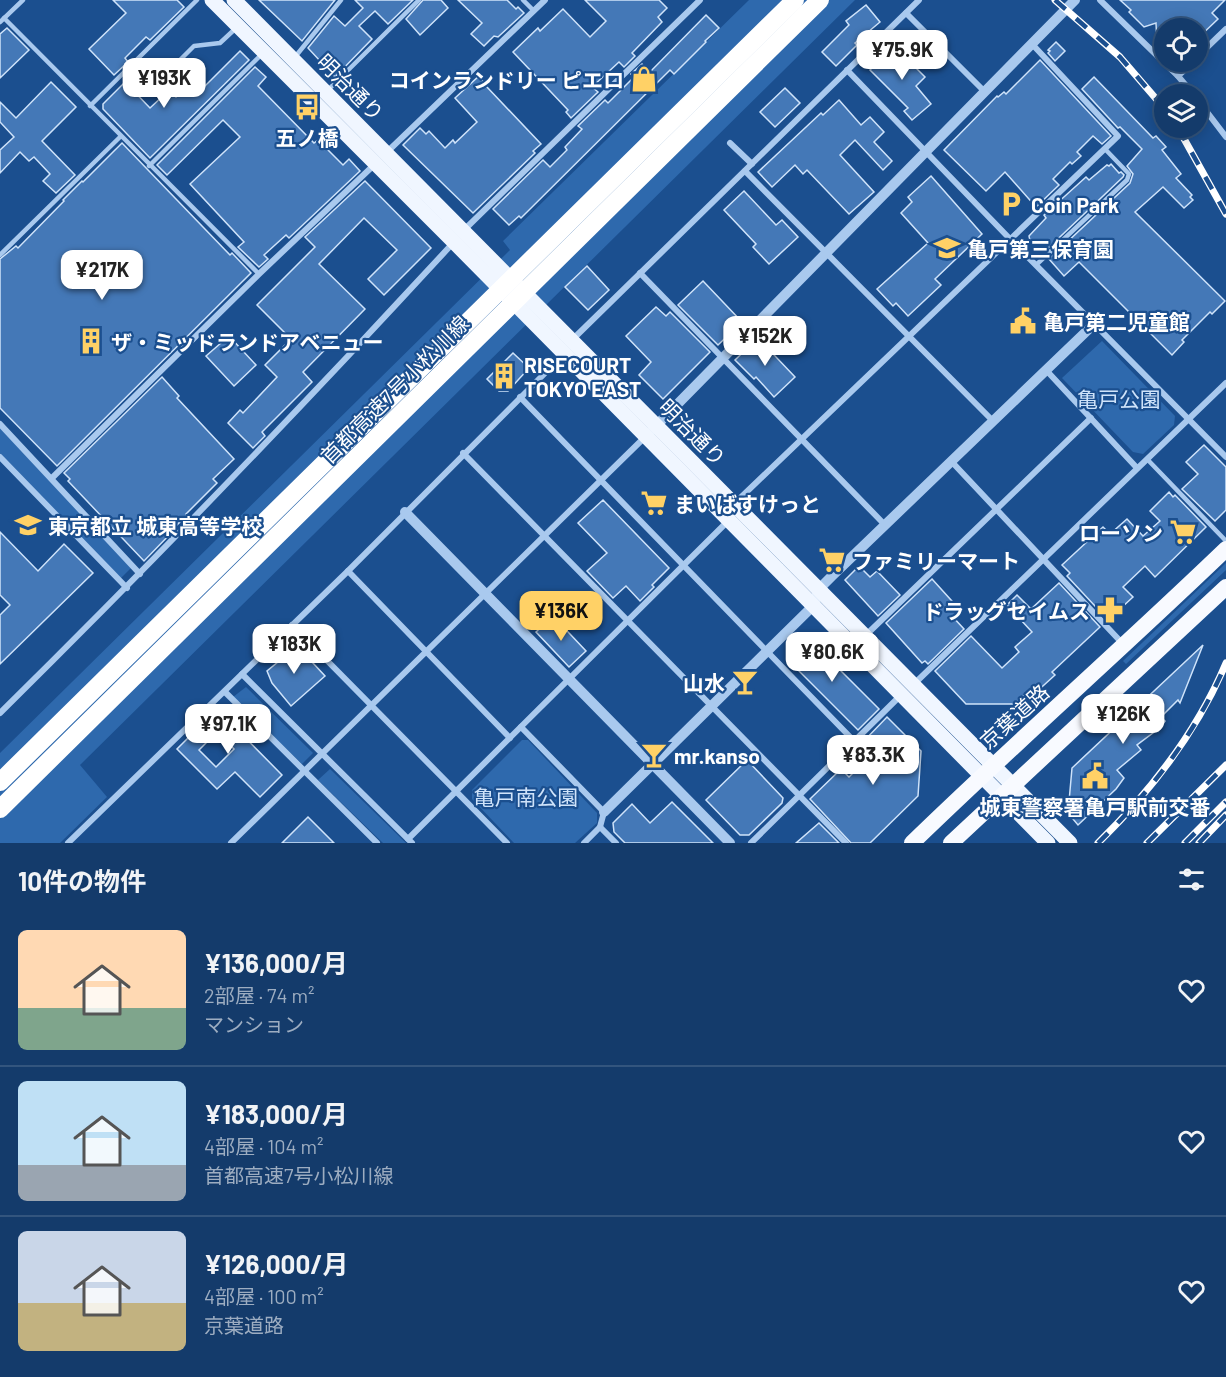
<!DOCTYPE html>
<html lang="ja">
<meta charset="utf-8">
<style>
body{margin:0;font-family:Barlow,"Noto Sans JP",sans-serif;background:#1d4271;color:#f1f3f6;height:100vh;display:flex;flex-direction:column;font-size:22px;white-space:nowrap}
*{box-sizing:border-box;margin:0}
p{font-size:20px;color:#9dadc1}
.icon{flex:none;width:33px;height:33px;fill:none;stroke:currentColor;stroke-width:2;stroke-linecap:round;stroke-linejoin:round}
.map{position:relative;height:843px;overflow:hidden}
.sheet{display:flex;flex-direction:column;background:#143b6b;flex:1}
.sheet>*{flex:none}
.buttons{position:absolute;left:1154px;top:18px;display:grid;gap:12px}
.buttons a{display:grid;place-items:center;width:54px;height:54px;border-radius:50%;background:#143b6b;box-shadow:0 3px 15px #0003,0 0 0 2px #33557e;font-size:30px}
.price{position:absolute;translate:-50% -51px;padding:0 14px;border-radius:12px;background:#fff;color:#222;font-size:20px;line-height:39px;filter:drop-shadow(0 2px 3px #0008)}
.price::after{content:'';position:absolute;left:50%;top:36px;width:18px;height:14px;margin-left:-9px;background:inherit;clip-path:polygon(0 0,100% 0,50% 100%)}
.price.selected{background:#ffd166;color:#111}
ul{padding:0;list-style:none}
li{display:flex;align-items:center;gap:18px;height:150px;padding:0 18px}
li+li{border-top:2px solid #33557e}
li span{display:grid;place-items:center;flex:none;width:168px;height:120px;border-radius:9px;color:#555}
li>.icon{margin-inline-start:auto}
span .icon{width:72px;height:72px;fill:#fffc;stroke-width:1}
li b{font-size:26px}
h2{display:flex;justify-content:space-between;align-items:center;height:72px;padding:0 18px;font-size:26px}
.map>svg:first-child{display:block}
.green{fill:#2e69ad}
.building{fill:#4478b7;stroke:#cfe3fa;stroke-width:1.5;fill-rule:evenodd}
.lines{fill:none;stroke-linecap:round;stroke-linejoin:round}
.service{stroke:#a9c9ee;stroke-width:4.5}
.minor{stroke:#a9c9ee;stroke-width:6}
.tertiary{stroke:#a9c9ee;stroke-width:10}
.primary{stroke:#f0f6ff;stroke-width:15}
.trunk{stroke:#f8faff;stroke-width:16}
.rail-casing{stroke:#fff;stroke-width:7}
.rail{stroke:#1b4f8f;stroke-width:4.5;stroke-dasharray:14;stroke-linecap:butt}
.motorway-bridge{stroke:#fff;stroke-width:18}
.labels{text-anchor:middle;dominant-baseline:central;stroke-width:4.5;stroke-linejoin:round;paint-order:stroke}
.poi-label{font-size:21px;font-weight:bold;fill:#fff;stroke:#1b4f8f;text-anchor:start}
.street-label{font-size:21px;fill:#fff;stroke:#1b4f8f}
.park-label{font-size:21px;fill:#cfe3fa;stroke:#1b4f8f}
</style>
<div class="map">
<svg width="1226" height="843" viewBox="0 0 1226 843">
<rect width="100%" height="100%" fill="#1b4f8f"/>
<g class="green">
<path d="M749 0H855L80 765 107 797 60 843H0V753L510 250 503 241Z"/>
<path d="M1102 341 1175 416 1174 425 1143 454 1133 452 1062 378Z"/>
<path d="M0 428 131 568 121 578 0 453Z"/>
<path d="M1226 563V570L1126 664 1123 661Z"/>
<path d="M246 687 313 753 302 764 233 697Z"/>
<path d="M522 740H528L597 813V823L575 843H514L472 799V790Z"/>
<path d="M330 769 406 843H383L318 780Z"/>
</g>
<g class="building">
<path d="M113 0H177L184 7 150 40 146 37 125 58 128 62 114 75 89 49 126 13Z"/>
<path d="M259 0H335L302 41Z"/>
<path d="M355 0H413L388 24 375 11 359 26 372 39 335 77 308 48 334 16 345 26 363 8Z"/>
<path d="M423 0H441L448 8 420 35 406 19Z"/>
<path d="M458 0H507L516 9 518 7 524 13 498 37 494 36 484 46 471 34 482 23Z"/>
<path d="M585 0H659L667 8 658 17 662 22 632 53 635 56 624 67 619 62 592 87 598 92 571 118 566 112 568 110 513 52 538 28 540 31 563 9 590 37 606 21Z"/>
<path d="M1120 0H1225L1212 13 1218 19 1197 39V28H1164V37L1157 44 1156 23 1144 27 1129 12 1131 10Z"/>
<path d="M866 5 880 22 855 43 857 45 836 66 822 52 849 25 846 21Z"/>
<path d="M706 15 719 28 705 41 706 42 674 74 670 70 521 218 519 216 509 225 493 209 543 160 550 167 567 150 565 147 582 129 578 126 605 100 608 103 634 77 631 74 642 64 650 72Z"/>
<path d="M7 28 29 50 0 78V34Z"/>
<path d="M1056 42 1065 51 1055 61 1048 53 1050 51 1048 50Z"/>
<path d="M894 46 925 77 916 86 931 104 912 120 904 111 908 108 870 70Z"/>
<path d="M240 51 249 60 150 158 103 109V104L125 82 150 108 166 93 170 97 173 94 176 97 196 79 204 87Z"/>
<path d="M1040 60 1111 136 1102 144 1093 136 1077 152 1081 156 1072 164 1070 162 1053 179 1059 185 1036 207 1005 172 986 191 944 150 997 96 998 97 1004 92 1006 94Z"/>
<path d="M255 67 266 77 258 86 314 143 318 140 343 165 349 159 360 171 289 238 286 235 264 255 268 259 259 267 238 247 244 242 190 184 240 137 223 120 167 175 157 165Z"/>
<path d="M479 76 486 86 541 144 533 151 535 153 473 213 403 145 420 128 426 134 429 131 445 148 453 140 455 143 477 122 455 98Z"/>
<path d="M1094 77 1153 138 1156 136 1166 147 1162 150 1181 174 1176 178 1192 195 1190 197 1193 200 1184 208 1163 187 1135 212 1225 301 1212 314 1210 312 1182 340 1184 342 1172 355 1079 262 1064 276 1049 259 1130 183 1133 174 1127 166 1142 149 1120 127 1118 128 1082 89Z"/>
<path d="M51 82 76 107 42 141 75 175 56 193 43 181 50 174 34 157 29 161 20 152 0 173V150L14 137 0 122V102L16 118Z"/>
<path d="M785 88 800 103 775 127 760 112Z"/>
<path d="M839 100 861 125 870 117 884 132 874 142 892 161 883 170 855 140 840 155 874 192 849 214 807 170 803 174 795 165 772 187 758 172 821 113 823 115Z"/>
<path d="M122 143 230 255 232 253 251 273 57 466 0 408V259L16 246 18 248 64 201 63 200 82 181 83 182Z"/>
<path d="M1111 164 1119 173 1121 172 1124 175 1123 177 1043 253 1036 248 1030 241 1029 236 1046 218 1044 215 1086 177 1089 180 1107 165 1109 166Z"/>
<path d="M931 176 982 234 935 279 941 285 908 316 896 303 893 306 877 289 928 243 901 213 912 202 908 197Z"/>
<path d="M365 181 431 248 384 295 368 279 397 250 364 218 319 264 365 309 303 372 312 382 262 432 265 436 253 448 228 423 240 410 243 413 277 377 265 365 291 339 257 305 315 247 305 237Z"/>
<path d="M744 191 776 225 782 220 798 237 769 264 753 247 756 244 724 210Z"/>
<path d="M587 266 609 290 588 310 565 287Z"/>
<path d="M703 281 742 322 718 345 678 305Z"/>
<path d="M656 307 666 316 670 312 710 352 663 399 639 375 651 362 626 336Z"/>
<path d="M229 336 256 365 234 386 206 356Z"/>
<path d="M758 338 795 377 774 397 756 377 754 379 735 360Z"/>
<path d="M513 353 529 368 508 391H499L487 379Z"/>
<path d="M162 377 179 396 177 398 234 459 213 479 217 483 186 514 187 515 173 529 174 530 144 561 68 481 70 479 64 473Z"/>
<path d="M1204 445 1226 467V510L1215 521 1182 489 1198 474 1186 462Z"/>
<path d="M1169 492 1173 497 1175 495 1206 527 1155 577 1145 566 1123 587 1133 597 1108 620 1067 576 1070 573 1062 565 1103 527 1110 534 1127 519 1143 536 1160 521 1150 511Z"/>
<path d="M603 500 669 568 652 585 654 587 640 601 626 586 613 598 587 571 607 553 578 523Z"/>
<path d="M0 532 38 571 64 544 93 573 0 664V615L10 605 0 595Z"/>
<path d="M859 566 870 577 877 571 900 595 878 616 845 580Z"/>
<path d="M932 579 960 610 952 616 964 629 928 664 925 661 922 663 886 623Z"/>
<path d="M1059 583 1100 627 1052 672 1055 675 1033 695 1029 691 1015 704H966L935 671 971 636 1002 668 1019 652 1015 647 1032 632 1007 605 1017 595 1031 609Z"/>
<path d="M553 616 586 651 569 667 536 632Z"/>
<path d="M806 636 879 709 858 730 788 660V652Z"/>
<path d="M1203 645 1180 703 1178 700 1161 717 1165 721 1158 731 1157 730 1137 745 1141 750 1117 770 1124 778 1116 789 1078 825 1068 813 1072 768Z"/>
<path d="M291 646 299 648 325 676 291 706 272 683 267 671 279 661 277 658Z"/>
<path d="M217 709 282 775 260 797 235 772 217 789 177 749ZM217 732 234 749 216 767 199 750Z"/>
<path d="M887 717 921 751 918 796 870 843H851L810 799 841 769 849 777 871 755 861 744Z"/>
<path d="M747 760 783 798 782 803 749 835H740L706 800Z"/>
<path d="M672 802 713 843H625L614 832 613 823 632 804 650 823Z"/>
<path d="M308 817 334 843H282Z"/>
<path d="M819 823 839 843H796Z"/>
</g>
<g class="lines">
<g class="service">
<path d="M523 0 534 11"/>
<path d="M4 18 259 274"/>
<path d="M0 22 23 0"/>
<path d="M295 57 341 0"/>
<path d="M130 67 146 81 169 71 194 46 220 43 235 29"/>
<path d="M327 91 419 0"/>
<path d="M90 106 197 0"/>
<path d="M149 166 262 54"/>
<path d="M0 255 120 137"/>
<path d="M1036 265 1127 180 1129 174 1105 149"/>
<path d="M1147 459 1226 541"/>
</g>
<g class="minor">
<path d="M1100 0 1178 76 1193 94"/>
<path d="M906 13 985 92"/>
<path d="M1197 57 1226 29"/>
<path d="M847 70 1010 239 1226 457"/>
<path d="M1178 76 1193 62"/>
<path d="M1197 99 1226 137"/>
<path d="M730 143 752 164"/>
<path d="M386 153 545 0"/>
<path d="M745 171 993 421"/>
<path d="M464 230 700 0"/>
<path d="M640 273 885 525"/>
<path d="M571 341 919 0"/>
<path d="M1046 370 1137 468"/>
<path d="M520 397 854 741"/>
<path d="M0 424 140 574"/>
<path d="M463 453 846 843"/>
<path d="M0 457 127 588"/>
<path d="M951 461 1123 644"/>
<path d="M52 478 259 274 374 165"/>
<path d="M735 503 1118 136 1032 44"/>
<path d="M348 571 510 738"/>
<path d="M292 625 507 843"/>
<path d="M866 635 1091 418"/>
<path d="M242 674 412 843"/>
<path d="M914 684 1226 383"/>
<path d="M225 692 377 843"/>
<path d="M0 713C155 560 306 403 453 243"/>
<path d="M521 727 604 812 600 827 584 843"/>
<path d="M600 827 616 843"/>
<path d="M408 839 728 521"/>
<path d="M68 843 348 571 563 355"/>
<path d="M231 843 646 436"/>
<path d="M751 843 900 696"/>
</g>
<g class="tertiary">
<path d="M652 430 1075 0"/>
<path d="M405 512 730 843"/>
<path d="M604 812 813 606 819 589 832 576 1094 324"/>
</g>
<g class="primary">
<path d="M212 0 454 242 1048 843"/>
<path d="M234 0 1070 843"/>
</g>
<g class="trunk">
<path d="M912 843C1015 743 1123 648 1226 549"/>
<path d="M951 843 1226 587"/>
</g>
<g class="rail-casing">
<g id="rail">
<path d="M1055 0 1120 57 1164 108"/>
<path d="M1178 128 1226 214"/>
<path d="M1098 843C1152 790 1197 732 1226 663"/>
<path d="M1147 843 1226 765"/>
<path d="M1185 843 1226 802"/>
<path d="M1199 843 1226 815"/>
</g>
</g>
<use href="#rail" class="rail"/>
<g class="motorway-bridge">
<path d="M0 782 795 0"/>
<path d="M0 809 820 0"/>
</g>
</g>
<defs>
<g id="shop-bare" transform="scale(2.07)"><path d="M-5-2.5h2.3a2.7 3.5 0 0 1 5.4 0H5L5.5 6h-11ZM-1.5-2.5h3a1.5 2.3 0 0 0-3 0Z" fill="#ffd166" stroke="#1b4f8f" stroke-width="2.5" paint-order="stroke"/></g>
<g id="bus-bare" transform="scale(2.07)"><path d="M-5-6H5V4H4V6H2V4H-2V6H-4V4H-5ZM-3.5-4V0h7V-4ZM-3.5 1.2v1.5H-2V1.2ZM2 1.2v1.5H3.5V1.2Z" fill="#ffd166" stroke="#1b4f8f" stroke-width="2.5" paint-order="stroke"/></g>
<g id="parking-bare" transform="scale(2.07)"><path d="M-3.5-5.5H1a3.5 3.5 0 0 1 0 7H-1V5.5H-3.5ZM-1-3.4V-.6H.8a1.4 1.4 0 0 0 0-2.8Z" fill="#ffd166" stroke="#1b4f8f" stroke-width="2.5" paint-order="stroke"/></g>
<g id="school-bare" transform="scale(2.07)"><path d="M0-5L7-2L0 1L-7-2ZM-4 1L0 2.5L4 1V4Q0 6-4 4Z" fill="#ffd166" stroke="#1b4f8f" stroke-width="2.5" paint-order="stroke"/></g>
<g id="civic-bare" transform="scale(2.07)"><path d="M-.6-6.5H3V-4.5H.6V-3L4-1V1h2V6H-6V1h2V-1L-.6-3ZM-1.2 2.5V6h2.4V2.5Z" fill="#ffd166" stroke="#1b4f8f" stroke-width="2.5" paint-order="stroke"/></g>
<g id="building-bare" transform="scale(2.07)"><path d="M-4-6H4V6H1V3H-1V6H-4ZM-2.5-4.3h1.7v1.8h-1.7ZM.8-4.3h1.7v1.8H.8ZM-2.5-1h1.7V.8h-1.7ZM.8-1h1.7V.8H.8Z" fill="#ffd166" stroke="#1b4f8f" stroke-width="2.5" paint-order="stroke"/></g>
<g id="supermarket-bare" transform="scale(2.07)"><path d="M-6-5.5h2.5l.6 2H6L4.5 2H-2.5L-4.4-4H-6ZM-1.5 3.2a1.3 1.3 0 1 0 .1 0ZM3 3.2a1.3 1.3 0 1 0 .1 0Z" fill="#ffd166" stroke="#1b4f8f" stroke-width="2.5" paint-order="stroke"/></g>
<g id="pharmacy-bare" transform="scale(2.07)"><path d="M-2-6h4v4h4v4h-4v4h-4v-4h-4v-4h4Z" fill="#ffd166" stroke="#1b4f8f" stroke-width="2.5" paint-order="stroke"/></g>
<g id="bar-bare" transform="scale(2.07)"><path d="M-6-5H6L.8 .8V4.5H3.5V6h-7V4.5H-.8V.8Z" fill="#ffd166" stroke="#1b4f8f" stroke-width="2.5" paint-order="stroke"/></g>
</defs>
<g fill-rule="evenodd">
<use href="#shop-bare" x="644" y="79"/>
<use href="#bus-bare" x="307" y="107"/>
<use href="#parking-bare" x="1011" y="204"/>
<use href="#school-bare" x="947" y="248"/>
<use href="#civic-bare" x="1023" y="321"/>
<use href="#building-bare" x="91" y="341"/>
<use href="#building-bare" x="504" y="376"/>
<use href="#supermarket-bare" x="654" y="503"/>
<use href="#school-bare" x="28" y="525"/>
<use href="#supermarket-bare" x="1183" y="532"/>
<use href="#supermarket-bare" x="832" y="560"/>
<use href="#pharmacy-bare" x="1110" y="610"/>
<use href="#bar-bare" x="745" y="682"/>
<use href="#bar-bare" x="654" y="755"/>
<use href="#civic-bare" x="1095" y="776"/>
</g>
<g class="labels">
<g class="poi-label">
<text x="624" y="79" text-anchor="end">コインランドリー ピエロ</text>
<text x="307" y="137" text-anchor="middle">五ノ橋</text>
<text x="1031" y="204">Coin Park</text>
<text x="967" y="248">亀戸第三保育園</text>
<text x="1043" y="321">亀戸第二児童館</text>
<text x="111" y="341">ザ・ミッドランドアベニュー</text>
<text x="524" y="364">RISECOURT<tspan x="524" dy="24">TOKYO EAST</tspan></text>
<text x="674" y="503">まいばすけっと</text>
<text x="48" y="525">東京都立 城東高等学校</text>
<text x="1163" y="532" text-anchor="end">ローソン</text>
<text x="852" y="560">ファミリーマート</text>
<text x="1090" y="610" text-anchor="end">ドラッグセイムス</text>
<text x="725" y="682" text-anchor="end">山水</text>
<text x="674" y="755">mr.kanso</text>
<text x="1095" y="806" text-anchor="middle">城東警察署亀戸駅前交番</text>
</g>
<g class="street-label">
<text transform="translate(351 87) rotate(45)">明治通り</text>
<text transform="translate(394 389) rotate(-45)">首都高速7号小松川線</text>
<text transform="translate(693 432) rotate(45)">明治通り</text>
<text transform="translate(1014 716) rotate(-42)">京葉道路</text>
</g>
<g class="park-label">
<text x="1119" y="398">亀戸公園</text>
<text x="526" y="796">亀戸南公園</text>
</g>
</g>
</svg>
<div class="buttons">
<a><svg class="icon" aria-label="locate" viewBox="0 0 24 24"><circle cx="12" cy="12" r="6"/><path d="M12 2v4M12 18v4M2 12h4M18 12h4"/></svg></a>
<a><svg class="icon" aria-label="layers" viewBox="0 0 24 24"><path d="M12 4l9 5-9 5-9-5zM3 14l9 5 9-5"/></svg></a>
</div>
<b class="price" style="left:902px;top:81px">¥75.9K</b>
<b class="price" style="left:164px;top:109px">¥193K</b>
<b class="price" style="left:102px;top:301px">¥217K</b>
<b class="price" style="left:765px;top:367px">¥152K</b>
<b class="price selected" style="left:561px;top:642px">¥136K</b>
<b class="price" style="left:294px;top:675px">¥183K</b>
<b class="price" style="left:832px;top:683px">¥80.6K</b>
<b class="price" style="left:1123px;top:745px">¥126K</b>
<b class="price" style="left:228px;top:755px">¥97.1K</b>
<b class="price" style="left:873px;top:786px">¥83.3K</b>
</div>
<section class="sheet">
<h2>10件の物件<svg class="icon" aria-label="filters" viewBox="0 0 24 24"><path d="M4 7h16M4 17h16"/><circle cx="9" cy="7" r="2"/><circle cx="15" cy="17" r="2"/></svg></h2>
<ul>
<li><span style="background:linear-gradient(#ffd9b3 65%,#7fa58c 0)"><svg class="icon" aria-label="home" viewBox="0 0 24 24"><path d="M3 11l9-7 9 7M6 9v11h12V9"/></svg></span><div><b>¥136,000/月</b><p>2部屋 · 74 m²</p><p>マンション</p></div><svg class="icon" aria-label="heart" viewBox="0 0 24 24"><path d="M12 20l-8-8c-3-5 5-10 8-4 3-6 11-1 8 4z"/></svg></li>
<li><span style="background:linear-gradient(#bfe0f5 70%,#9aa5b1 0)"><svg class="icon" aria-label="home" viewBox="0 0 24 24"><path d="M3 11l9-7 9 7M6 9v11h12V9"/></svg></span><div><b>¥183,000/月</b><p>4部屋 · 104 m²</p><p>首都高速7号小松川線</p></div><svg class="icon" aria-label="heart" viewBox="0 0 24 24"><path d="M12 20l-8-8c-3-5 5-10 8-4 3-6 11-1 8 4z"/></svg></li>
<li><span style="background:linear-gradient(#c9d6e8 60%,#c2b280 0)"><svg class="icon" aria-label="home" viewBox="0 0 24 24"><path d="M3 11l9-7 9 7M6 9v11h12V9"/></svg></span><div><b>¥126,000/月</b><p>4部屋 · 100 m²</p><p>京葉道路</p></div><svg class="icon" aria-label="heart" viewBox="0 0 24 24"><path d="M12 20l-8-8c-3-5 5-10 8-4 3-6 11-1 8 4z"/></svg></li>
</ul>
</section>
